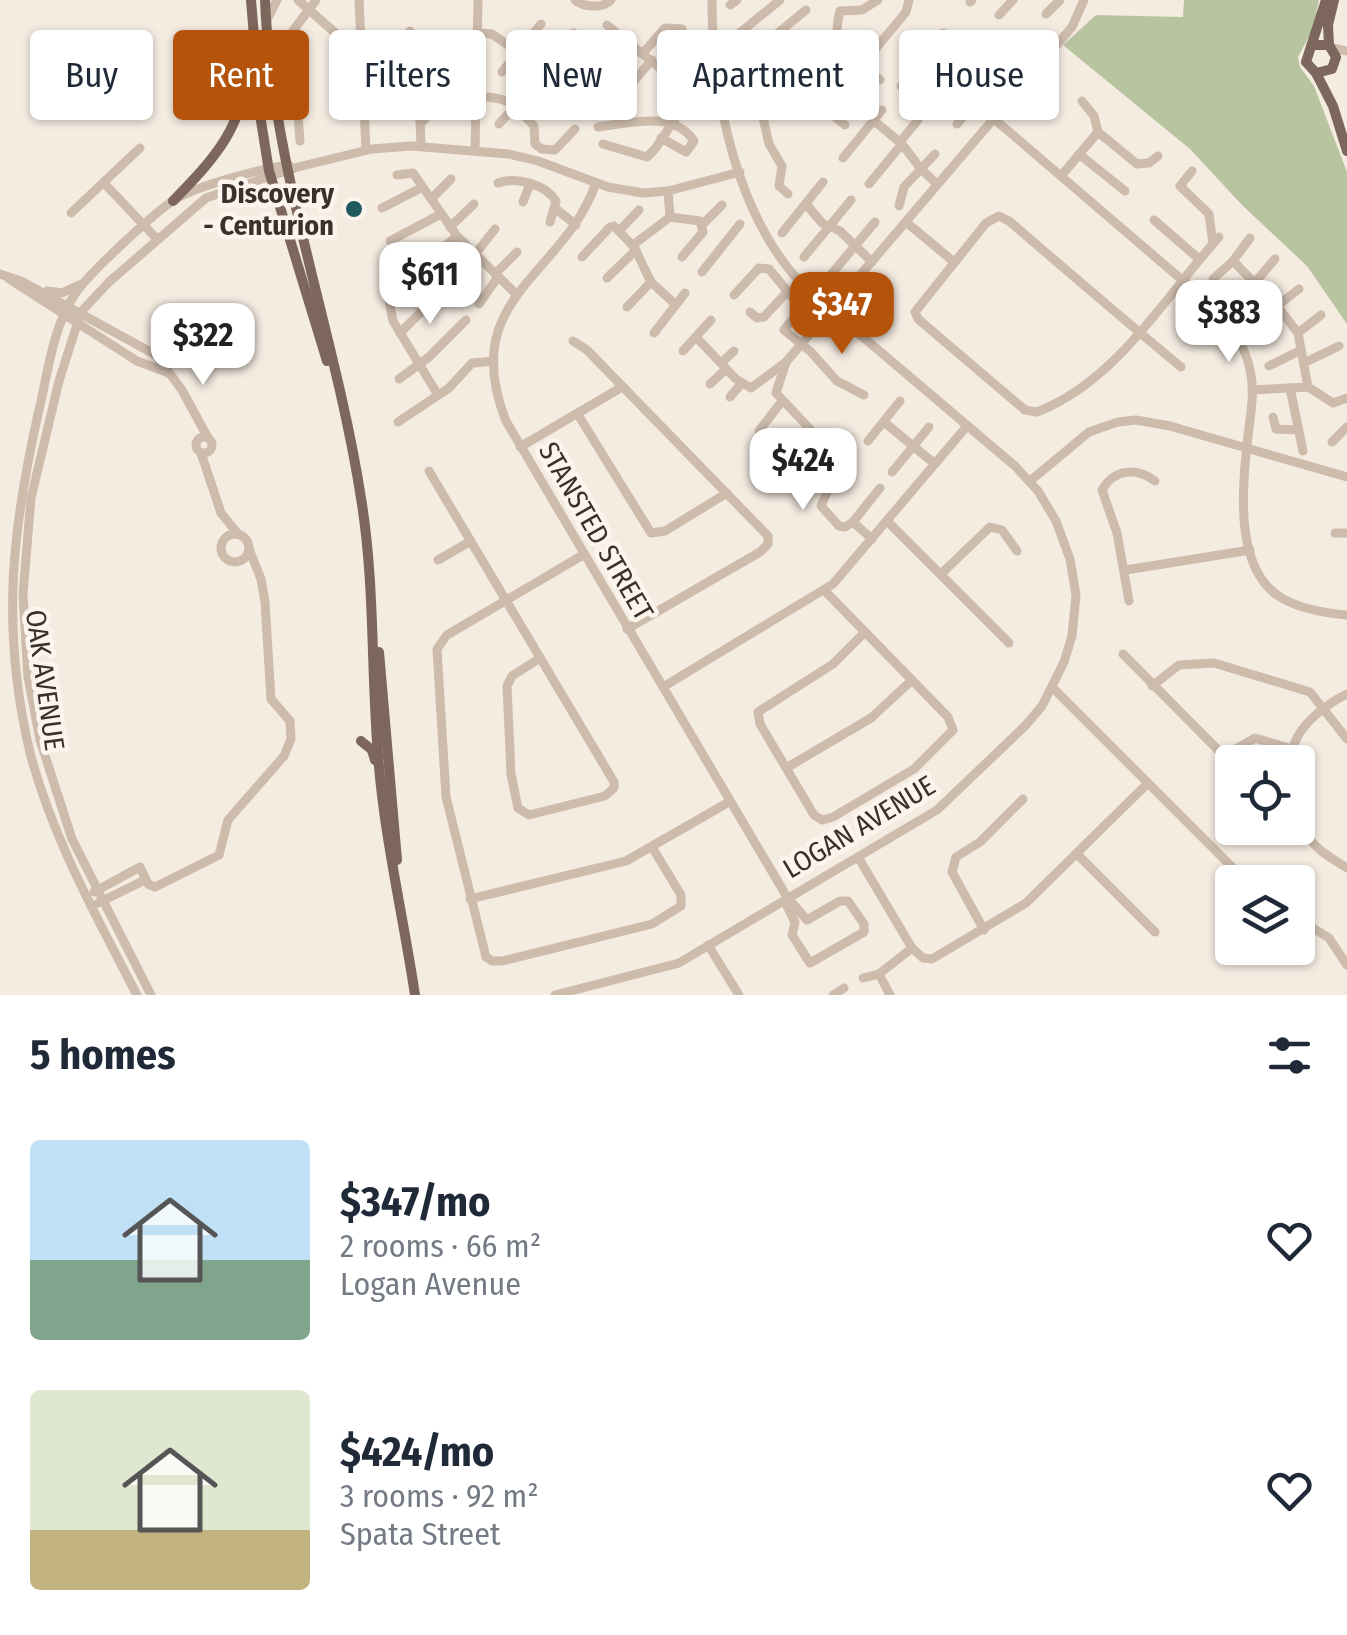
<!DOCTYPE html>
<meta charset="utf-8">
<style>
body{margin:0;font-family:"Fira Sans Condensed",sans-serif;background:#f2f2f3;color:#1f2937;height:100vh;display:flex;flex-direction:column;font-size:38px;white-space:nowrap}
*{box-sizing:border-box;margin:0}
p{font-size:32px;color:#747a83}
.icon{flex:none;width:55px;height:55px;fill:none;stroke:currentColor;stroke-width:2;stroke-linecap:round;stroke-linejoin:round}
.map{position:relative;height:995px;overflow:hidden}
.drawer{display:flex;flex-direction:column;background:#fff;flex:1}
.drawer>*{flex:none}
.banner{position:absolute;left:30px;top:30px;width:1288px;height:90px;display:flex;gap:20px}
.buttons{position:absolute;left:1215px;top:745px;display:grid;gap:20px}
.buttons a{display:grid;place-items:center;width:100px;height:100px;border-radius:10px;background:#fff;box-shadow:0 2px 8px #0004;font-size:50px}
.price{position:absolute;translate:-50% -85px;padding:0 22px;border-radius:20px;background:#fff;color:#222;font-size:32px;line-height:65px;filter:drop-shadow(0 2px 5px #0008)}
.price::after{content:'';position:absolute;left:50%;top:60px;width:30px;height:22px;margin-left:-15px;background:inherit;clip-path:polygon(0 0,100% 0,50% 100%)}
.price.selected{background:#b45309;color:#fff}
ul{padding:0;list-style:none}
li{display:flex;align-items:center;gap:30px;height:250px;padding:0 30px}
li span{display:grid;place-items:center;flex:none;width:280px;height:200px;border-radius:10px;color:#555}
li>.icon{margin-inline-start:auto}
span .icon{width:120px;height:120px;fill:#fffc;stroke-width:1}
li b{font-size:42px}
h2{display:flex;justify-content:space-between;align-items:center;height:120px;padding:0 30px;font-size:42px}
.chip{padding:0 35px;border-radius:10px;background:#fff;box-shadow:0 2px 8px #0004;font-size:35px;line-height:90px}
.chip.selected{background:#b45309;color:#fff}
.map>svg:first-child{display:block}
.green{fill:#b8c4a0}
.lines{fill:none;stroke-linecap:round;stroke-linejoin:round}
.minor{stroke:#cdbbac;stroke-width:9}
.major{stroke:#7d675c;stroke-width:10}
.poi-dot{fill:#1f5a5e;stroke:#fbf5ee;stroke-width:4}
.labels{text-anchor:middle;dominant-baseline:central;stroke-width:9;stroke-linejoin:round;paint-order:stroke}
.poi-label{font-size:28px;font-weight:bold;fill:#3b302b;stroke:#fbf5ee;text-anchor:end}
.street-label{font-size:28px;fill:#3b302b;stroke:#fbf5ee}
</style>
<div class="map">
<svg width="1347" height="995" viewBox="0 0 1347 995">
<rect width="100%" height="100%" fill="#f4ebe1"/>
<path class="green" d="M1184 0H1319L1313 29 1298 57 1300 67 1314 86 1347 172V324L1307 266 1242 205 1190 149 1063 45 1096 15 1183 17Z"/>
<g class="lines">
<g class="minor">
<path d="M298 0 340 37 361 38"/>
<path d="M359 0 366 150"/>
<path d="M575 0C583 7 603 9 611 0"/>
<path d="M878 0 862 10 840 11C829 53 851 56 880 80"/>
<path d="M970 2 972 0"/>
<path d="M730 5 737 0"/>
<path d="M1046 14 1060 0"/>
<path d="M999 15 1013 0"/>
<path d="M267 20 277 0"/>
<path d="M607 25 677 82 694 90 742 76 762 46 806 10"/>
<path d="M410 31C397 45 375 62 382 82L420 119 421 146"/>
<path d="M478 33 492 34 518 52"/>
<path d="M731 40 780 0"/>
<path d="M526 44 542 55 557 57 574 33"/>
<path d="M1333 48 1347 51"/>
<path d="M929 51 1002 107"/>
<path d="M643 53 665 28 682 29"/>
<path d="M862 65 906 12 909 0"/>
<path d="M502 72 541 24"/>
<path d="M590 76 623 38"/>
<path d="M742 76 760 104"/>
<path d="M662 81 683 59"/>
<path d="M901 86 943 33"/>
<path d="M626 90 652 60"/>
<path d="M476 97C508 96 513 103 534 126L535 144 542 149 555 150 575 129"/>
<path d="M399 98 450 39"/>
<path d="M1082 101 1094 116 1098 132"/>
<path d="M930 105 983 37"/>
<path d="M527 118 559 83"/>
<path d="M993 118 1209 303C1231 323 1246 345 1251 375 1255 398 1249 422 1247 445 1242 489 1235 569 1280 597 1299 609 1325 613 1347 615"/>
<path d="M873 120 902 144 921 169 937 184"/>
<path d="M422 122 456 84"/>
<path d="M499 124 530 90"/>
<path d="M957 124 1032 35"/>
<path d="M598 127C630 123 674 110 694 141L686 152 661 138"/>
<path d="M1098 132 1137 164 1149 163 1158 156"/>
<path d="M300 141 292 32 316 0"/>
<path d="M900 142 918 120"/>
<path d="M603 144 647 157 655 149 694 90"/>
<path d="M475 151 478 0"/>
<path d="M1079 154 1125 191"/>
<path d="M843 158 882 110"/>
<path d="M1192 171 1180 186 1209 214 1213 244"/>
<path d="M397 175 413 173 457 236 516 294"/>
<path d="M1061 176 1098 132"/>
<path d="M104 183 157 239"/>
<path d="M498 183C517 176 546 185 556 201L550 222"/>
<path d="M596 183C563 277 457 297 506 421L787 897 807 920 840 901H848L864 924V932L810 963 792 935 795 922 787 906V897"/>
<path d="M869 184 902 144"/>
<path d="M668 191 670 217"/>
<path d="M788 194 779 186 782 166 769 144 760 104 798 86 845 125"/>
<path d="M432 198 451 179"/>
<path d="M523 202 530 184"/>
<path d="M806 204 822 223 840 231 872 262"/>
<path d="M899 206 904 187 935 154"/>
<path d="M382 208 421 188"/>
<path d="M555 208 576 225"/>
<path d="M71 213 140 148"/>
<path d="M1154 220 1199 259"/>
<path d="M906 222 954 262"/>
<path d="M703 224 722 205"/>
<path d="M450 227 474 204"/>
<path d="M619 231 639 210"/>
<path d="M782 233 823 182"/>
<path d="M390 241 441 214"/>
<path d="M633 245 670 217 700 221 703 232 682 257"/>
<path d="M582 257 610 227 614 226 634 247 651 282 675 304"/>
<path d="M804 257 851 200"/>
<path d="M1233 261 1277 306 1298 333 1308 387 1333 403 1347 398"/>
<path d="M400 271C421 265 441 250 457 236"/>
<path d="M702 272 740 224"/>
<path d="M0 274 21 281 156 355 182 390 208 438"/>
<path d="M495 274 517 252"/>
<path d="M829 277 875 222"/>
<path d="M607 278 636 250"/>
<path d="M9 279 137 361 169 373"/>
<path d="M1213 279 1233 261 1250 238"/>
<path d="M397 281 387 291 393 321 438 395"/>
<path d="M454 281 495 229"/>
<path d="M47 291 62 293 79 285"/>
<path d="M734 295 759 268 769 269 794 299 798 312 784 330 811 352 837 381 864 395"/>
<path d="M1239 301 1275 259"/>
<path d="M479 304 498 277"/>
<path d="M1277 306 1299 289"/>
<path d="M627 307 651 282"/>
<path d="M750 312 757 318 764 317 788 291"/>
<path d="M1261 330 1281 311"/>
<path d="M400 333 431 302"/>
<path d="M654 333 685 293"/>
<path d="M1298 333 1321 315"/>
<path d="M696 337 736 379 751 388 786 362"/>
<path d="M573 341 587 350 768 536V544L760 552 627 629"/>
<path d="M683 351 711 320"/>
<path d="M721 363 734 351"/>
<path d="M1304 363 1339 346"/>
<path d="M1269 366 1301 350"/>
<path d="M1181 367C1123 319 1066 270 1009 221L999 216 986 223 915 312 918 319 1025 410 1037 412C1117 381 1163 299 1219 237"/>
<path d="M399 379 429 357 466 320"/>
<path d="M710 384 726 369"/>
<path d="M1290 388 1303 451"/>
<path d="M1252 390 1308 387"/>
<path d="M730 397 741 384"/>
<path d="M577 413 651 533 665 531 727 493"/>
<path d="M1273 417 1276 429 1298 430"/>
<path d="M398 422 449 388 472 363 494 361"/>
<path d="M884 422 935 464"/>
<path d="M759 431 782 401"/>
<circle cx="204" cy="445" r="8"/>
<path d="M868 441 900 401"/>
<path d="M1332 442 1347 427"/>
<path d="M520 447 622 387"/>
<path d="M201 453 221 513 238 534"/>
<path d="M848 461 831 483 821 506 839 526 845 527 853 522 872 539"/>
<path d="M789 462 810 429 776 393 786 362 1072 27 1084 0"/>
<path d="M429 471 614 782V788L605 796 529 815 518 808 511 774 507 686 512 676 540 658"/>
<path d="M892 472 929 427"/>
<path d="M1030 481 1089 432 1118 422 1136 420 1170 426 1347 477"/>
<path d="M887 521 1009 643"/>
<path d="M853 522 880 488"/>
<path d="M1335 533H1347"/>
<circle cx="235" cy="548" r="14"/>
<path d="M583 555 447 635 437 649 446 797 486 957 492 961H502L652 924 681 906V895L652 847"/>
<path d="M438 560 471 541"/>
<path d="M1126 570 1250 550"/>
<path d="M941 574 990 527 1002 530 1017 551"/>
<path d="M825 591 948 717 953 730 914 769 833 817 822 820 814 815 760 724 758 712 833 664 865 632"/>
<path d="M1129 601 1117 533 1102 490C1114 469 1136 467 1155 481"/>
<path d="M1123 654 1219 751 1229 753 1255 738 1292 749"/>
<path d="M1152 686 1179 665 1214 663 1310 692 1347 739"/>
<path d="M663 687 833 584 967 426"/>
<path d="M1052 687 1247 882"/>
<path d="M1293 762C1287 733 1324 705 1347 694"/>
<path d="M788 767 871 718 912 680"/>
<path d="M1298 789C1307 839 1302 841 1347 868"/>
<path d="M1077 854 1155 932"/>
<path d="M858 857 912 948 923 958 932 959 1026 903 1148 783"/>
<path d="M94 892 140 867 148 884 155 887 219 855 228 820 284 756 291 739 290 721 271 699 265 602 261 579 249 549"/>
<path d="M470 899 626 861 729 802"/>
<path d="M98 903 145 880"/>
<path d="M1298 919 1329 938 1347 965"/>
<path d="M984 930 952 872 956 857 980 842 1023 799"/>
<path d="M708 945 739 995"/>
<path d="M879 974 890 995"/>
<path d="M863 978 879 974 912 948"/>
<path d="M137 995C96 916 53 839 30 753 0 626 12 526 41 401 49 365 54 326 75 294 88 274 154 213 174 200 196 186 263 168 289 165"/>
<path d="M151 995 72 839 40 740 28 677 23 594 31 498 59 381 81 312 109 282 206 198 298 167 372 149 411 146 509 154 538 161 608 187 643 193 668 191 740 172"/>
<path d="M555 995 679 963 937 810 1025 726 1042 706 1064 662 1072 636 1076 595 1070 559 1056 521 1038 491 1015 466 811 293C737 224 712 98 712 0"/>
<path d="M833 995 844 988"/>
</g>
<g class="major">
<path d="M251 0 261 121 269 171 327 361"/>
<path d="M265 0C272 170 335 331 361 498 375 583 371 670 378 755 384 836 403 915 415 995"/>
<path d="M1326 0 1306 62 1316 73 1333 106 1347 151"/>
<path d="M1313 45H1329L1336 57 1332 69 1316 73"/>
<path d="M1329 45 1328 25 1334 0"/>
<path d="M173 201C220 153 239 130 252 63"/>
<path d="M379 652 397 860"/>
<path d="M361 741 372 750 375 760"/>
</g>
</g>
<circle class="poi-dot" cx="354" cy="209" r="10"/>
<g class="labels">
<g class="poi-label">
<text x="334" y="193">Discovery<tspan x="334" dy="32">- Centurion</tspan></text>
</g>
<g class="street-label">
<text transform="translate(596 531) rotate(60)">STANSTED STREET</text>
<text transform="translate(45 680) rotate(82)">OAK AVENUE</text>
<text transform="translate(859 827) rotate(-31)">LOGAN AVENUE</text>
</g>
</g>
</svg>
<div class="buttons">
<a><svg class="icon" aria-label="locate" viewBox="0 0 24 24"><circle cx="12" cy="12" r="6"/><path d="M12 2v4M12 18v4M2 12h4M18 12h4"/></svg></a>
<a><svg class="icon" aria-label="layers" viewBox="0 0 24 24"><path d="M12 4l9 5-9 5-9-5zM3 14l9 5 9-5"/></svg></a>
</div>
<b class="price" style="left:430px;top:327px">$611</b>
<b class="price selected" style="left:842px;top:357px">$347</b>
<b class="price" style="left:1229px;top:365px">$383</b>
<b class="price" style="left:203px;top:388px">$322</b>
<b class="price" style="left:803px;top:513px">$424</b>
<div class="banner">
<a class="chip">Buy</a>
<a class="chip selected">Rent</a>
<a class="chip">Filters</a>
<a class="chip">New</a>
<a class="chip">Apartment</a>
<a class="chip">House</a>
</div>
</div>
<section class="drawer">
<h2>5 homes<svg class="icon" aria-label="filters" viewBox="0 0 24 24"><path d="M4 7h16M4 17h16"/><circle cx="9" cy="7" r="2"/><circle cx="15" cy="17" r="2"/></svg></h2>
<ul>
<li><span style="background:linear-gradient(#bfe0f5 60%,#7fa58c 0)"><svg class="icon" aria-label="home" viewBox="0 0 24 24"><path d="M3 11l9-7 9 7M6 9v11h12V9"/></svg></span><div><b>$347/mo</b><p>2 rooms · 66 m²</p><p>Logan Avenue</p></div><svg class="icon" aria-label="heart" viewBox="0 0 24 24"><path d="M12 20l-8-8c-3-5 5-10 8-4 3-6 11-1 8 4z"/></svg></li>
<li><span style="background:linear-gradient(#dfe7d0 70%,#c2b280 0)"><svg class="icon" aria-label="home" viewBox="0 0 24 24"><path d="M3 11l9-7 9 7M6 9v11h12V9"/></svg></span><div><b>$424/mo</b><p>3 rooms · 92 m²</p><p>Spata Street</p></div><svg class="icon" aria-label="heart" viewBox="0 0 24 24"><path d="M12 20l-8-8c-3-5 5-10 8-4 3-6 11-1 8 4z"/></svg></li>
</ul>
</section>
